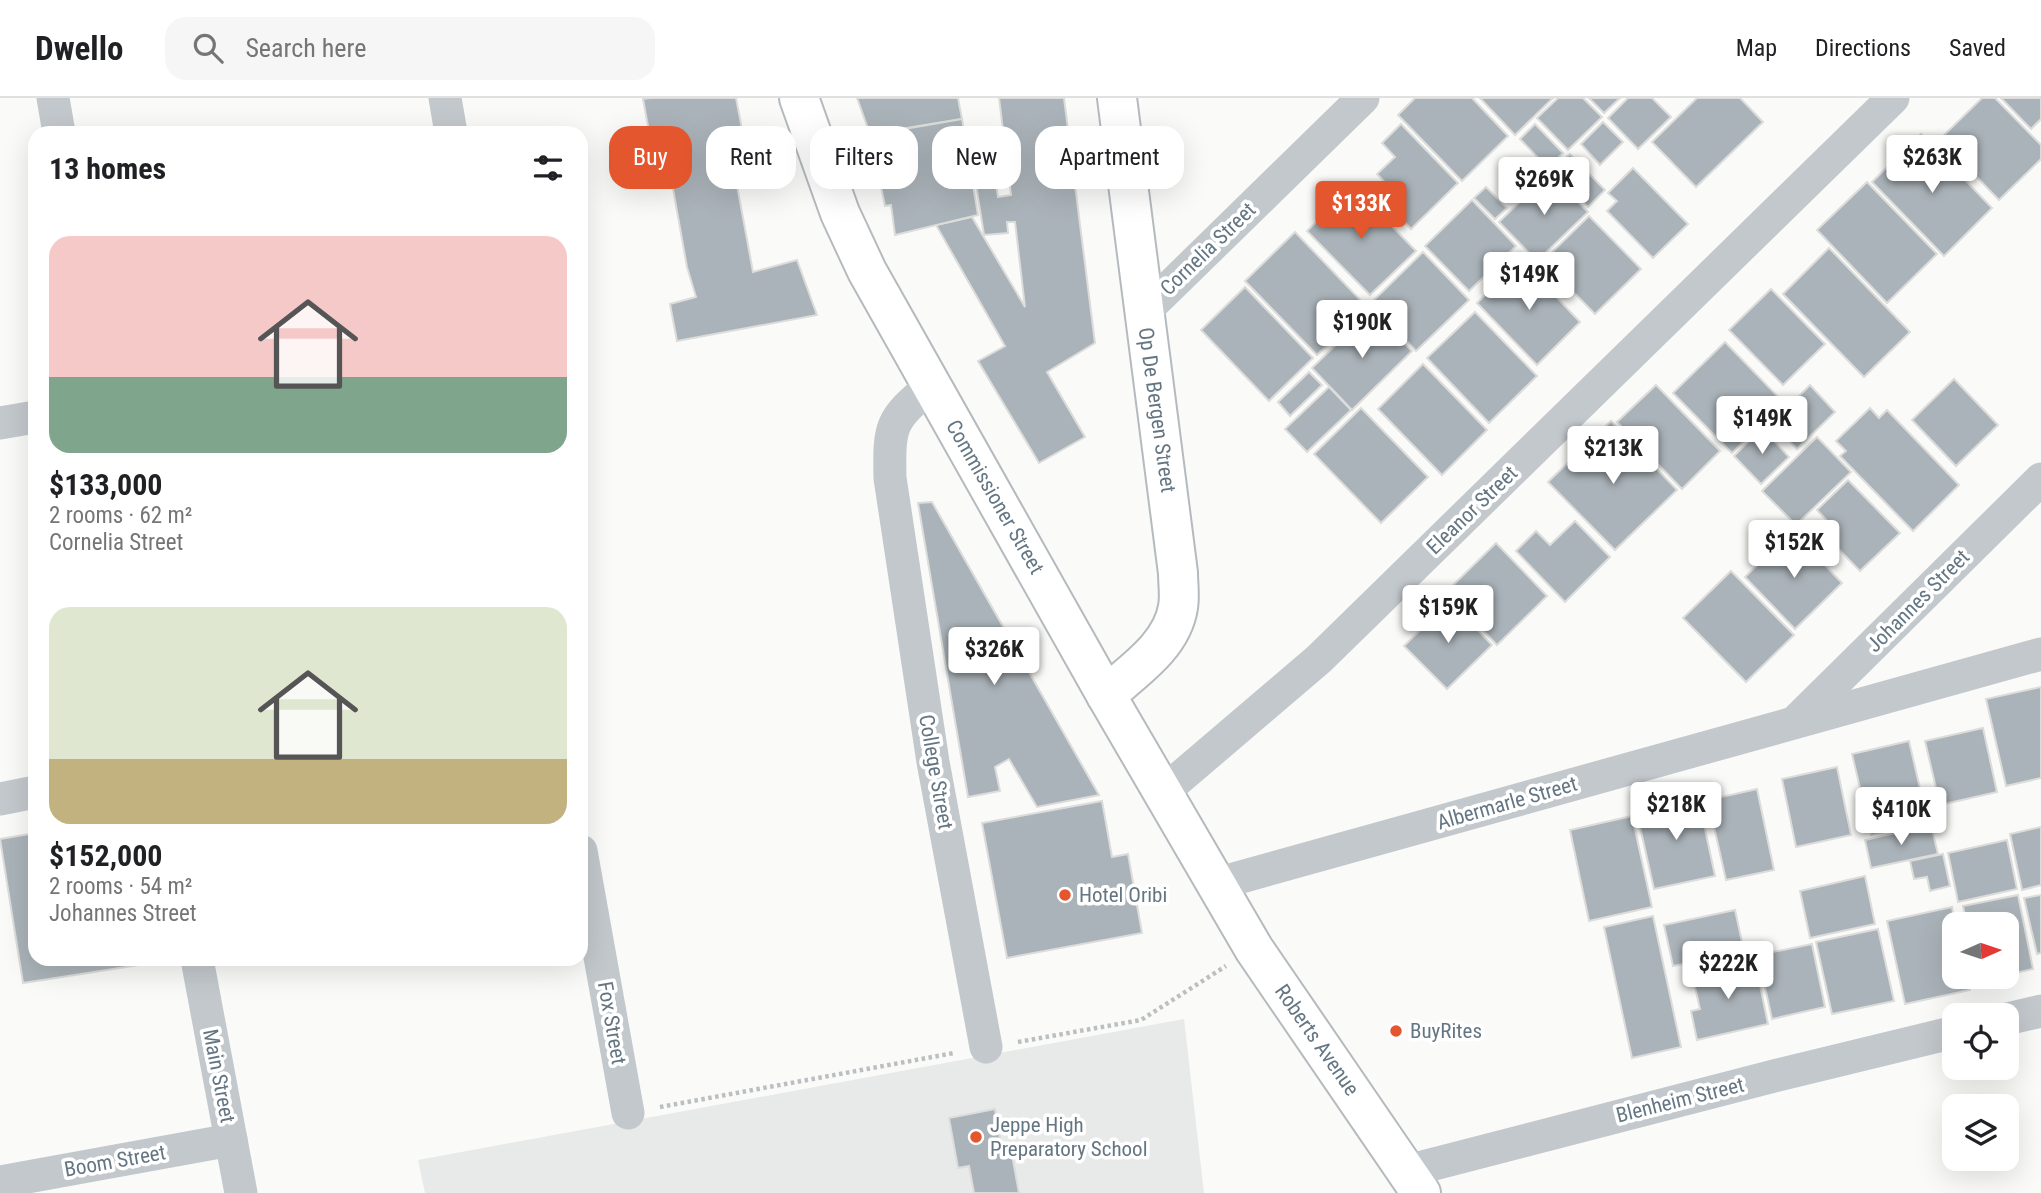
<!DOCTYPE html>
<meta charset="utf-8">
<style>
body{margin:0;font-family:"Roboto Condensed",sans-serif;background:#f6f6f6;color:#202124;height:100vh;display:flex;flex-direction:column;font-size:26px;white-space:nowrap}
*{box-sizing:border-box;margin:0}
p{font-size:23px;color:#757577}
.icon{flex:none;width:38px;height:38px;fill:none;stroke:currentColor;stroke-width:2;stroke-linecap:round;stroke-linejoin:round}
.map{position:relative;flex:1;overflow:hidden}
.sheet{position:absolute;left:28px;top:28px;width:560px;height:840px;display:flex;flex-direction:column;background:#fff;border-radius:21px;box-shadow:0 7px 28px #0002}
.sheet>*{flex:none}
.top-card{position:absolute;left:609px;top:28px;width:665px;height:63px;display:flex;gap:14px}
.needle{width:46px;rotate:87deg}
.buttons{position:absolute;left:1942px;top:814px;display:grid;gap:14px}
.buttons a{display:grid;place-items:center;width:77px;height:77px;border-radius:14px;background:#fff;box-shadow:0 7px 28px #0002;font-size:35px}
.price{position:absolute;translate:-50% -60px;padding:0 16px;border-radius:7px;background:#fff;color:#222;font-size:23px;line-height:46px;filter:drop-shadow(0 2px 4px #0008)}
.price::after{content:'';position:absolute;left:50%;top:42px;width:21px;height:16px;margin-left:-10px;background:inherit;clip-path:polygon(0 0,100% 0,50% 100%)}
.price.active{background:#e4572e;color:#fff}
ul{padding:0;list-style:none}
li{display:grid;align-content:center;gap:14px;height:371px;padding:0 21px}
li span{display:grid;place-items:center;height:217px;border-radius:21px;color:#555}
li>.icon{margin-inline-start:auto}
span .icon{width:126px;height:126px;fill:#fffc;stroke-width:1}
li b{font-size:30px}
h2{display:flex;justify-content:space-between;align-items:center;height:84px;padding:0 21px;font-size:30px}
.pill{padding:0 24px;border-radius:21px;background:#fff;box-shadow:0 7px 28px #0002;font-size:24px;line-height:63px}
.pill.active{background:#e4572e;color:#fff}
header{display:flex;align-items:center;gap:42px;box-sizing:border-box;height:98px;padding:0 35px;background:#fff;border-bottom:2px solid #e0e0e0}
header strong{font-size:33px}
nav{display:flex;gap:38px;margin-inline-start:auto;font-size:24px}
.search{width:490px;height:63px;background:#f6f6f6;display:flex;align-items:center;gap:18px;box-sizing:border-box;padding:0 24px;border-radius:21px;color:#757577;font-size:26px}
.map>svg:first-child{display:block}
.built{fill:#e8e9e9}
.building{fill:#aab3b9;stroke:#dcdcda;stroke-width:2}
.lines{fill:none;stroke-linecap:round;stroke-linejoin:round}
.major-casing{stroke:#b5babe;stroke-width:42}
.path{stroke:#bbbfc2;stroke-width:4.5;stroke-dasharray:3.5 3.5;stroke-linecap:butt}
.minor{stroke:#c3c8cc;stroke-width:33}
.major{stroke:#fff;stroke-width:38}
.poi-dot{fill:#e4572e;stroke:#fff;stroke-width:2.5}
.labels{text-anchor:middle;dominant-baseline:central;stroke-width:7;stroke-linejoin:round;paint-order:stroke}
.street-label{font-size:21px;fill:#657683;stroke:#fff}
.poi-label{font-size:21px;fill:#657683;stroke:#fff;text-anchor:start}
</style>
<header>
<strong>Dwello</strong>
<div class="search"><svg class="icon" aria-label="search" viewBox="0 0 24 24"><circle cx="10" cy="10" r="6"/><path d="M15 15l6 6"/></svg>Search here</div>
<nav><a>Map</a><a>Directions</a><a>Saved</a></nav>
</header>
<div class="map">
<svg width="2041" height="1095" viewBox="0 0 2041 1095">
<rect width="100%" height="100%" fill="#fafaf8"/>
<path class="built" d="M1184 921 1204 1095H425L418 1062Z"/>
<g class="building">
<path d="M650 0H736L746 52 731 55 753 174 797 162 817 217 677 243 670 206 696 199 687 169 667 57 654 60 643 1Z"/>
<path d="M857 0H958L962 21 870 36Z"/>
<path d="M999 0H1064L1095 245 1047 274 1085 339 1039 365 978 263 1005 248 936 127 972 119 1025 209 1015 124H1007L1008 135 984 137 975 81 995 79 998 99 1011 97Z"/>
<path d="M1415 0H1472L1508 38 1462 83 1398 17Z"/>
<path d="M1480 0H1553L1515 37Z"/>
<path d="M1558 0H1583L1602 19 1568 52 1537 20Z"/>
<path d="M1589 0H1620L1604 15Z"/>
<path d="M1628 0H1652L1671 19 1638 51 1608 20Z"/>
<path d="M1697 0H1740L1763 24 1696 89 1652 44Z"/>
<path d="M1982 0H1995L2041 47V61L1999 102 1940 41Z"/>
<path d="M2001 0H2041V21L2031 31Z"/>
<path d="M962 21 978 117 895 137 891 107 885 108 880 84 876 85 871 61 868 62 864 38Z"/>
<path d="M1603 24 1623 44 1600 67 1581 46Z"/>
<path d="M1401 26 1458 85 1411 131 1388 106 1397 97 1377 76 1395 59 1382 45Z"/>
<path d="M1535 26 1563 55 1548 70 1520 41Z"/>
<path d="M1921 36 1992 110 1944 158 1872 84Z"/>
<path d="M1570 56 1605 92 1588 109 1553 72Z"/>
<path d="M1633 70 1688 126 1653 160 1607 113 1617 103 1608 95Z"/>
<path d="M1550 75 1588 114 1537 163 1499 124Z"/>
<path d="M1867 84 1937 156 1887 205 1817 132Z"/>
<path d="M1353 88 1416 153 1370 197 1307 133Z"/>
<path d="M1486 89 1507 110 1495 121 1474 100Z"/>
<path d="M1472 102 1516 148 1469 193 1425 148Z"/>
<path d="M1589 118 1641 171 1595 216 1543 163Z"/>
<path d="M1295 134 1367 209 1317 257 1245 183Z"/>
<path d="M1829 150 1910 234 1864 279 1783 196Z"/>
<path d="M1423 154 1469 202 1416 253 1371 205Z"/>
<path d="M1521 162 1580 224 1537 267 1477 205Z"/>
<path d="M1245 189 1313 260 1269 303 1201 232Z"/>
<path d="M1771 191 1825 246 1783 287 1729 232Z"/>
<path d="M1372 212 1412 253 1352 312 1312 270Z"/>
<path d="M1475 214 1537 278 1489 325 1427 260Z"/>
<path d="M1725 244 1784 305 1732 355 1673 295Z"/>
<path d="M1423 266 1487 332 1442 377 1378 311Z"/>
<path d="M1309 274 1322 287 1290 318 1278 304Z"/>
<path d="M1954 281 1998 327 1956 368 1912 322Z"/>
<path d="M1656 287 1720 353 1682 391 1617 324Z"/>
<path d="M1810 287 1835 314 1797 351 1772 325Z"/>
<path d="M1329 289 1351 312 1307 354 1285 331Z"/>
<path d="M1361 310 1428 379 1381 425 1314 356Z"/>
<path d="M1870 310 1879 320 1887 312 1959 387 1913 433 1840 358 1846 353 1836 343Z"/>
<path d="M1611 323 1677 392 1615 452 1548 384Z"/>
<path d="M1762 330 1789 359 1761 386 1734 358Z"/>
<path d="M1817 339 1851 374 1796 427 1762 393Z"/>
<path d="M1848 382 1900 435 1860 473 1825 437 1833 429 1817 412Z"/>
<path d="M932 404 1099 697 1037 709 1009 661 995 669 1000 693 968 699 918 405Z"/>
<path d="M1575 423 1610 459 1565 504 1516 453 1536 433 1550 447Z"/>
<path d="M1792 433 1842 485 1795 531 1745 479Z"/>
<path d="M1496 445 1547 498 1497 547 1446 494Z"/>
<path d="M1731 473 1794 537 1746 584 1683 520Z"/>
<path d="M1450 503 1492 547 1447 591 1404 548Z"/>
<path d="M2041 589V680L2006 688 1986 601Z"/>
<path d="M1983 630 1997 694 1940 707 1925 643Z"/>
<path d="M1909 643 1928 725 1871 737 1852 656Z"/>
<path d="M1837 669 1851 737 1796 749 1782 681Z"/>
<path d="M1757 691 1774 772 1726 782 1708 702Z"/>
<path d="M1698 698 1715 778 1654 791 1636 711Z"/>
<path d="M1102 703 1112 759 1128 756 1142 835 1007 860 982 725Z"/>
<path d="M1632 718 1652 809 1589 823 1570 732Z"/>
<path d="M1931 727 1938 756 1871 770 1865 742Z"/>
<path d="M2041 729V787L2022 792 2010 736Z"/>
<path d="M35 735V861H165V863L23 885 0 741Z"/>
<path d="M2007 742 2017 791 1958 804 1948 755Z"/>
<path d="M1943 756 1950 788 1930 793 1927 779 1914 781 1910 763Z"/>
<path d="M1865 778 1875 826 1810 840 1800 793Z"/>
<path d="M2018 797 2033 871 2007 877V826H1967L1963 808Z"/>
<path d="M2041 797V855L2037 856 2024 800Z"/>
<path d="M1952 809 1955 826V878H1967L1970 892 1905 906 1887 823Z"/>
<path d="M1735 812 1744 853 1673 868 1664 827Z"/>
<path d="M1653 818 1681 949 1632 960 1604 829Z"/>
<path d="M1878 831 1894 903 1832 916 1816 844Z"/>
<path d="M1812 846 1825 909 1772 921 1758 857Z"/>
<path d="M1755 863 1768 926 1697 942 1691 913 1700 911 1692 876Z"/>
<path d="M995 1011 1003 1059 1012 1057 1019 1095H974L969 1068 958 1070 949 1020Z"/>
</g>
<g class="lines">
<g class="major-casing">
<g id="major">
<path d="M799 0 840 115 867 173 1106 597 1254 851 1421 1095"/>
<path d="M1106 597C1133 573 1172 548 1178 509 1180 498 1178 486 1178 475L1117 0"/>
</g>
</g>
<g class="path">
<path d="M1018 944 1141 922 1226 868"/>
<path d="M660 1009 954 955"/>
</g>
<g class="minor">
<path d="M53 0 59 35"/>
<path d="M445 0 451 35"/>
<path d="M1144 214 1363 0"/>
<path d="M931 288C890 322 889 327 890 380L933 664 986 949"/>
<path d="M0 325 35 319"/>
<path d="M1796 623 2041 381"/>
<path d="M1162 695 1319 561 1893 0"/>
<path d="M0 701 35 694"/>
<path d="M581 753 628 1015"/>
<path d="M1216 786 2041 556"/>
<path d="M197 861 241 1095"/>
<path d="M2007 921 2041 913"/>
<path d="M1407 1073 1774 978 1955 934"/>
<path d="M0 1084 231 1042"/>
</g>
<use href="#major" class="major"/>
</g>
<g class="poi-dot">
<circle cx="1065" cy="797" r="7"/>
<circle cx="1396" cy="933" r="7"/>
<circle cx="976" cy="1039" r="7"/>
</g>
<g class="labels">
<g class="street-label">
<text transform="translate(1208 151) rotate(-44)">Cornelia Street</text>
<text transform="translate(1157 312) rotate(82)">Op De Bergen Street</text>
<text transform="translate(995 399) rotate(60)">Commissioner Street</text>
<text transform="translate(1472 412) rotate(-44)">Eleanor Street</text>
<text transform="translate(1918 503) rotate(-45)">Johannes Street</text>
<text transform="translate(936 674) rotate(80)">College Street</text>
<text transform="translate(1507 705) rotate(-16)">Albermarle Street</text>
<text transform="translate(612 925) rotate(80)">Fox Street</text>
<text transform="translate(1317 942) rotate(55)">Roberts Avenue</text>
<text transform="translate(219 978) rotate(79)">Main Street</text>
<text transform="translate(1680 1002) rotate(-14)">Blenheim Street</text>
<text transform="translate(115 1063) rotate(-10)">Boom Street</text>
</g>
<g class="poi-label">
<text x="1079" y="797">Hotel Oribi</text>
<text x="1410" y="933">BuyRites</text>
<text x="990" y="1027">Jeppe High<tspan x="990" dy="24">Preparatory School</tspan></text>
</g>
</g>
</svg>
<div class="buttons">
<a><svg class="needle" viewBox="-14 -14 28 28"><path d="M0-13l5 13h-10z" fill="#e53935"/><path d="M0 13l5-13h-10z" fill="#757577"/></svg></a>
<a><svg class="icon" aria-label="locate" viewBox="0 0 24 24"><circle cx="12" cy="12" r="6"/><path d="M12 2v4M12 18v4M2 12h4M18 12h4"/></svg></a>
<a><svg class="icon" aria-label="layers" viewBox="0 0 24 24"><path d="M12 4l9 5-9 5-9-5zM3 14l9 5 9-5"/></svg></a>
</div>
<b class="price" style="left:1932px;top:97px">$263K</b>
<b class="price" style="left:1544px;top:119px">$269K</b>
<b class="price active" style="left:1361px;top:143px">$133K</b>
<b class="price" style="left:1529px;top:214px">$149K</b>
<b class="price" style="left:1362px;top:262px">$190K</b>
<b class="price" style="left:1762px;top:358px">$149K</b>
<b class="price" style="left:1613px;top:388px">$213K</b>
<b class="price" style="left:1794px;top:482px">$152K</b>
<b class="price" style="left:1448px;top:547px">$159K</b>
<b class="price" style="left:994px;top:589px">$326K</b>
<b class="price" style="left:1676px;top:744px">$218K</b>
<b class="price" style="left:1901px;top:749px">$410K</b>
<b class="price" style="left:1728px;top:903px">$222K</b>
<div class="top-card">
<a class="pill active">Buy</a>
<a class="pill">Rent</a>
<a class="pill">Filters</a>
<a class="pill">New</a>
<a class="pill">Apartment</a>
</div>
<section class="sheet">
<h2>13 homes<svg class="icon" aria-label="filters" viewBox="0 0 24 24"><path d="M4 7h16M4 17h16"/><circle cx="9" cy="7" r="2"/><circle cx="15" cy="17" r="2"/></svg></h2>
<ul>
<li><span style="background:linear-gradient(#f6c9c9 65%,#7fa58c 0)"><svg class="icon" aria-label="home" viewBox="0 0 24 24"><path d="M3 11l9-7 9 7M6 9v11h12V9"/></svg></span><div><b>$133,000</b><p>2 rooms · 62 m²</p><p>Cornelia Street</p></div></li>
<li><span style="background:linear-gradient(#dfe7d0 70%,#c2b280 0)"><svg class="icon" aria-label="home" viewBox="0 0 24 24"><path d="M3 11l9-7 9 7M6 9v11h12V9"/></svg></span><div><b>$152,000</b><p>2 rooms · 54 m²</p><p>Johannes Street</p></div></li>
</ul>
</section>
</div>
